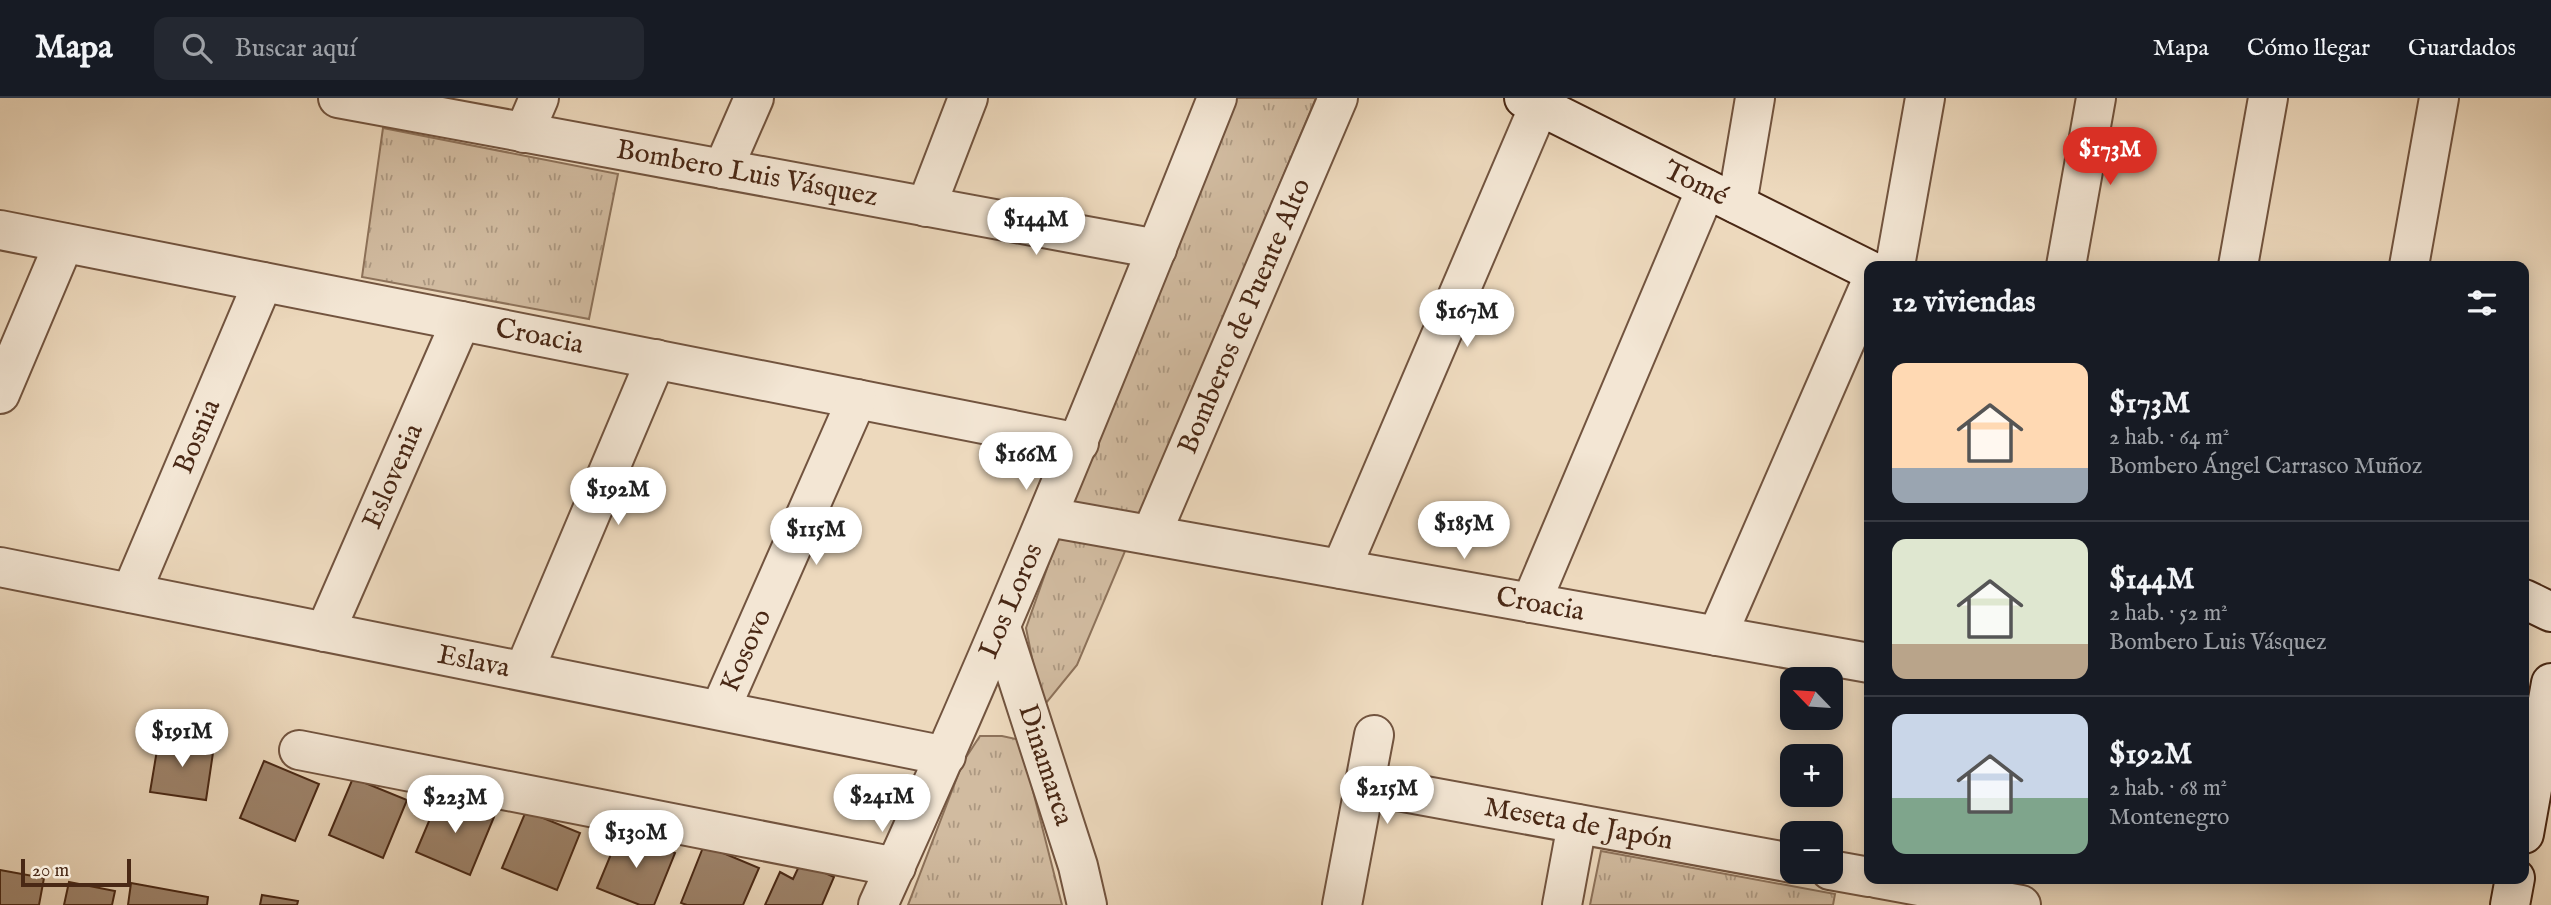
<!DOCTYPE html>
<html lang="es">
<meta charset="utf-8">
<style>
body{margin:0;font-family:"IM FELL English",serif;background:#242831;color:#f1f3f6;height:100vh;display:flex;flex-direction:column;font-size:26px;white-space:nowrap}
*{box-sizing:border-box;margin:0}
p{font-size:23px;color:#9ea1a6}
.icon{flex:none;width:38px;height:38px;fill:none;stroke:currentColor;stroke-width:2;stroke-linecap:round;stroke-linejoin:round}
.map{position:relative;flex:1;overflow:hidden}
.panel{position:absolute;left:1864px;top:163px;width:665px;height:623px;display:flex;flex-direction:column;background:#171b24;border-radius:14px;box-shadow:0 4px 18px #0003}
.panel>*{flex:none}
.needle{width:46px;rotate:295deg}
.tools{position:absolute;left:1780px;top:569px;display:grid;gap:14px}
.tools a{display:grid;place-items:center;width:63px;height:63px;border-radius:14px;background:#171b24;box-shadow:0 4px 18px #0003;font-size:35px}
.scale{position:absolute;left:21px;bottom:18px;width:110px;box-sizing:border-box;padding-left:7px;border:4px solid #492815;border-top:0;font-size:19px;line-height:24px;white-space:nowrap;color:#492815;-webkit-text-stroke:5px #f3e6d4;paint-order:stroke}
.price{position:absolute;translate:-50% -60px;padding:0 16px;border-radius:24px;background:#fff;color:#222;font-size:23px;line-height:46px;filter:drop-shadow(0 2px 4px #0008)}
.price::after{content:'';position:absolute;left:50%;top:42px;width:21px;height:16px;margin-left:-10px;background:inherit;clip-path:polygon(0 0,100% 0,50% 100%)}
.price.active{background:#d93025;color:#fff}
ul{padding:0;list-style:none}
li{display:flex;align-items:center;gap:21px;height:175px;padding:0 28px}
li+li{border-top:2px solid #363941}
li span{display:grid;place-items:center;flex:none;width:196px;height:140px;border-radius:14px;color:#555}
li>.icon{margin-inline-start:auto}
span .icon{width:84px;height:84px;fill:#fffc;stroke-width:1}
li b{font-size:30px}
h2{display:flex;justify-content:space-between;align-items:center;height:84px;padding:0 28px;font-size:30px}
header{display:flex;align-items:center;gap:42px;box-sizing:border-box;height:98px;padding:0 35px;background:#171b24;border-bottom:2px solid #363941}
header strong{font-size:33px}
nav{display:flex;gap:38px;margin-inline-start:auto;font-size:24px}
.search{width:490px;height:63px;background:#242831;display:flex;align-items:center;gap:18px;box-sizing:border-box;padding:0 24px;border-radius:14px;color:#9ea1a6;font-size:26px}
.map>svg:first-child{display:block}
.grass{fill:url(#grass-tufts);stroke:#8d725a;stroke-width:2}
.building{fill:#9e846c;stroke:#492815;stroke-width:2}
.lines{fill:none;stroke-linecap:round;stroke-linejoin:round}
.street-casing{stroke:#72543f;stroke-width:42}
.secondary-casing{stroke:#492815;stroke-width:42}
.street{stroke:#f3e6d4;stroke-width:38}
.secondary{stroke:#f3e6d4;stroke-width:38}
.labels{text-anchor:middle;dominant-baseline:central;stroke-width:5;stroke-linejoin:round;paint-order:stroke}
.street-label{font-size:28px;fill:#492815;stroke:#f3e6d4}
</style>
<header>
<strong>Mapa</strong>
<div class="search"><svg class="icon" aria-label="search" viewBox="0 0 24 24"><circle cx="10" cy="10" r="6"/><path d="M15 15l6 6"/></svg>Buscar aquí</div>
<nav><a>Mapa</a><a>Cómo llegar</a><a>Guardados</a></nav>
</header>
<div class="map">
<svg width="2551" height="807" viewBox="0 0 2551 807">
<defs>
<pattern id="grass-tufts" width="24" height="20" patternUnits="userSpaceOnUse" patternTransform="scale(1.75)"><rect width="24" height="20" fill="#d1bba0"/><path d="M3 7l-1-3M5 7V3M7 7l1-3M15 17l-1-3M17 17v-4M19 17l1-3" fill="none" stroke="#ac9881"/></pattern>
</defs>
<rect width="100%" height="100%" fill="#edd9bd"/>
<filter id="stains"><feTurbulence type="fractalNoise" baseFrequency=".00286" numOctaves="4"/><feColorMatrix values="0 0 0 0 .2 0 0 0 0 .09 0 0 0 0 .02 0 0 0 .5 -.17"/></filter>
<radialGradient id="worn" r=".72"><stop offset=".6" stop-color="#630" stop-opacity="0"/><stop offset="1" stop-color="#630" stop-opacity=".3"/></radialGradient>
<g class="grass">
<path d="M1234 0H1316L1077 567 1042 610 1026 530 1050 462Z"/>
<path d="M383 30 618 76 589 221 362 179Z"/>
<path d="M980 638H1002L1020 642 1062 807H908L963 664Z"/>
<path d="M1601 753 1835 796 1833 807H1590Z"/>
</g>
<g class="building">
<path d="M159 640 214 648 206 702 150 694Z"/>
<path d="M264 663 319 686 295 743 240 720Z"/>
<path d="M353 680 407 702 383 760 329 737Z"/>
<path d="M440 697 494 719 470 777 416 754Z"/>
<path d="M526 713 580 735 557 792 502 770Z"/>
<path d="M621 732 675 755 654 807H640L597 790Z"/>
<path d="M704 747 759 770 743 807H687L681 805Z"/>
<path d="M801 764 834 779 822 807H765L780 774 793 781Z"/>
<path d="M0 772 44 780 39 807H0Z"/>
<path d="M69 784 115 793 112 807H64Z"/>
<path d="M131 785 208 799 207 807H128Z"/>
<path d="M262 797 298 803 297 807H260Z"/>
</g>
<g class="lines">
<g class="street-casing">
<g id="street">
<path id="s1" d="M338 0 1157 151"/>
<path d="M524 35 539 0"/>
<path d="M723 71 754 0"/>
<path d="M1737 106 1755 0"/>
<path d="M926 109 968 0"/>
<path id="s2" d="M0 132 1079 345"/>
<path d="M1895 168 1925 0"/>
<path d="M2066 168 2096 0"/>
<path d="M2238 168 2268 0"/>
<path d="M2409 168 2439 0"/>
<path d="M0 296 64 145"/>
<path id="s3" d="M1048 419 1869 565"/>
<path id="s4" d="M1151 437 1338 0"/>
<path id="s5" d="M0 469 946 658"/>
<path d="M1341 471 1539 8"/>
<path id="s6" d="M131 495 263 184"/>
<path d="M1531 505 1706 91"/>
<path id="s7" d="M1001 529 1078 768 1087 807"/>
<path id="s8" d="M325 534 461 223"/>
<path d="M1717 538 1869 189"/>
<path d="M524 573 656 261"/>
<path id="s9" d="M720 612 857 301"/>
<path d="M299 652 896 769"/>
<path id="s10" d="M1365 687 1792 765"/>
<path d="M1830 772 1869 779"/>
<path d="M1876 780 2021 807"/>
<path id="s11" d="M878 807C999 541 1109 271 1217 0"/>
<path d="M1342 807 1374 637"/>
<path d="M1562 807 1577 726"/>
</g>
</g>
<g class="secondary-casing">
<g id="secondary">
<path id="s12" d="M1524 0 1869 172"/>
<path d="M2524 501 2551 514"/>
<path d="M2524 736 2551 585"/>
<path d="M2510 807 2515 780"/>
</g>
</g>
<use href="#street" class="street"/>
<use href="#secondary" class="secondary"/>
</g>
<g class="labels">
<g class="street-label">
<text stroke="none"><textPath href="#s1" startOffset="416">Bombero Luis Vásquez</textPath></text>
<text stroke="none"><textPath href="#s12" startOffset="192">Tomé</textPath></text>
<text stroke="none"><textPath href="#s4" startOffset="238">Bomberos de Puente Alto</textPath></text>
<text stroke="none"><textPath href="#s2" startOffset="550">Croacia</textPath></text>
<text stroke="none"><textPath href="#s6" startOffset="170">Bosnia</textPath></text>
<text stroke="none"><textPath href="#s8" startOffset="170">Eslovenia</textPath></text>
<text stroke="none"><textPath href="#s11" startOffset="332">Los Loros</textPath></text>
<text stroke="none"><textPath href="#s3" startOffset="500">Croacia</textPath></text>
<text stroke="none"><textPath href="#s9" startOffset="65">Kosovo</textPath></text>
<text stroke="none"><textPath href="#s5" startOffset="483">Eslava</textPath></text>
<text stroke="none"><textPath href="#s7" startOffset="145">Dinamarca</textPath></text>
<text stroke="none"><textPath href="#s10" startOffset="217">Meseta de Japón</textPath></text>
</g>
</g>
<rect width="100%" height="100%" filter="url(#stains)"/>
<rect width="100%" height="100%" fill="url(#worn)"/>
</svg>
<div class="tools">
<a><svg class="needle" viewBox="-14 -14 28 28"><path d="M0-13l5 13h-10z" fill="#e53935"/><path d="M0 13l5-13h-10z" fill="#9ea1a6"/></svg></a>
<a>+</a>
<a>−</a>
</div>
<div class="scale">20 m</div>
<b class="price active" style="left:2110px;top:89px">$173M</b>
<b class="price" style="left:1036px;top:159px">$144M</b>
<b class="price" style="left:1467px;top:251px">$167M</b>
<b class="price" style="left:1026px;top:394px">$166M</b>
<b class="price" style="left:618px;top:429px">$192M</b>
<b class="price" style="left:1464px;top:463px">$185M</b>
<b class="price" style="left:816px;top:469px">$115M</b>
<b class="price" style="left:182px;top:671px">$191M</b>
<b class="price" style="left:1387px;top:728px">$215M</b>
<b class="price" style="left:882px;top:736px">$241M</b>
<b class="price" style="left:455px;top:737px">$223M</b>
<b class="price" style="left:636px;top:772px">$130M</b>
<section class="panel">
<h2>12 viviendas<svg class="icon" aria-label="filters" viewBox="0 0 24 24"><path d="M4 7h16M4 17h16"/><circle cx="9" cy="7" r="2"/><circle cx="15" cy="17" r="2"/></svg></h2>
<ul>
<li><span style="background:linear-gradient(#ffd9b3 75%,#9aa5b1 0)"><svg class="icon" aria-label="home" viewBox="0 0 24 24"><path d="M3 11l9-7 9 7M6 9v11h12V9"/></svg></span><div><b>$173M</b><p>2 hab. · 64 m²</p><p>Bombero Ángel Carrasco Muñoz</p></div></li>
<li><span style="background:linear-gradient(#dfe7d0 75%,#b9a48a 0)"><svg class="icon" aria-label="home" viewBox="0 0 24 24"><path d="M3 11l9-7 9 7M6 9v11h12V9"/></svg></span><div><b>$144M</b><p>2 hab. · 52 m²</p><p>Bombero Luis Vásquez</p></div></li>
<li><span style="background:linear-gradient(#c9d6e8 60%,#7fa58c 0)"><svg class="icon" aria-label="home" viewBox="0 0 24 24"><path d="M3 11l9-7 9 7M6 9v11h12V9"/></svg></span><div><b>$192M</b><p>2 hab. · 68 m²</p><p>Montenegro</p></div></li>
</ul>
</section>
</div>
